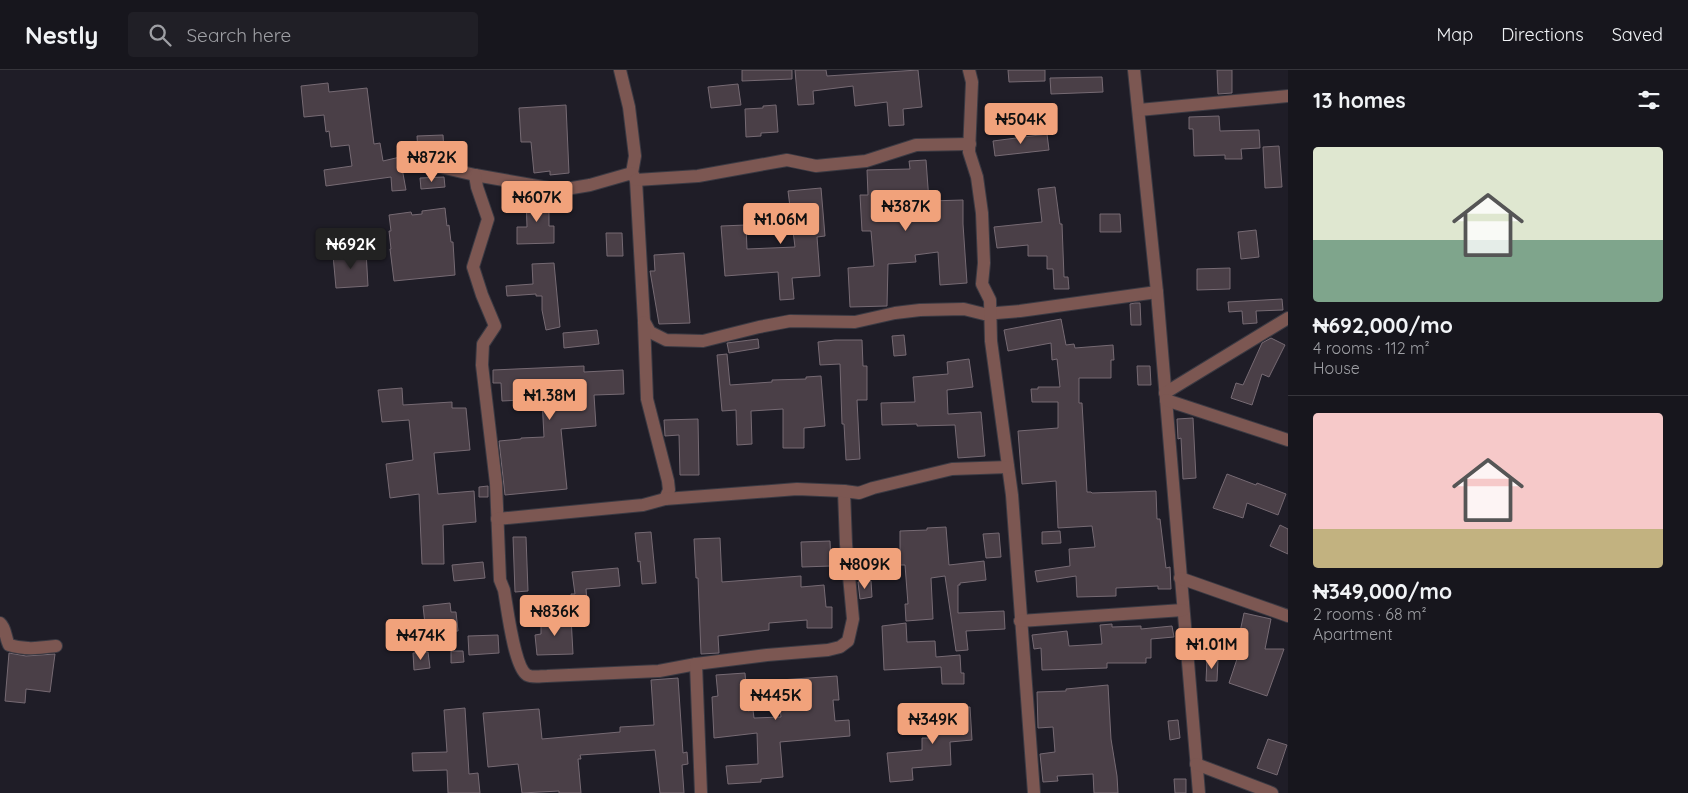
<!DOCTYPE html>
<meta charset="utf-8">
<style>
body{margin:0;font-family:Quicksand,sans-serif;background:#201f26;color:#f1f3f6;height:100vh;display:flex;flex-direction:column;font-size:19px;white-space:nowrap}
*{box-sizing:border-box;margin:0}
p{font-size:16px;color:#9e9fa4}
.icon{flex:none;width:28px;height:28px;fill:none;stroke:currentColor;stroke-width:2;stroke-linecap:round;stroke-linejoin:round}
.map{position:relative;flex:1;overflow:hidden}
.panel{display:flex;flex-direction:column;background:#17161d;width:400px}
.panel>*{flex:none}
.price{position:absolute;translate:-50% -42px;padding:0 11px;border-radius:5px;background:#f1a27b;color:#111;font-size:16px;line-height:32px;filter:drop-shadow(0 1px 2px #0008)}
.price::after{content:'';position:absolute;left:50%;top:30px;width:15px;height:11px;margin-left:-8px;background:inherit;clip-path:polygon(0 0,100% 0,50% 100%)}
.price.on{background:#222;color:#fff}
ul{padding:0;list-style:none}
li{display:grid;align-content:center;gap:10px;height:265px;padding:0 25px}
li+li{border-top:1px solid #36353b}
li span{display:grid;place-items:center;height:155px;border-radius:5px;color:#555}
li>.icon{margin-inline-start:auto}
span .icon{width:90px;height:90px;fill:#fffc;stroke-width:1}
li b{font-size:21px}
h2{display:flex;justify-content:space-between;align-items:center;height:60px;padding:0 25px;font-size:21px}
header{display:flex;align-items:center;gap:30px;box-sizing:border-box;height:70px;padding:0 25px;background:#17161d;border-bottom:1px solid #36353b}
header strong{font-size:24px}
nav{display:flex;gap:28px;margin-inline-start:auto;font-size:18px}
.search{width:350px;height:45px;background:#201f26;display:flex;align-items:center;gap:12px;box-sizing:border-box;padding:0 18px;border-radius:5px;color:#9e9fa4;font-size:19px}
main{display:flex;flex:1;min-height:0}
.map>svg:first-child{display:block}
.building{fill:#4a3f47;stroke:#766a73}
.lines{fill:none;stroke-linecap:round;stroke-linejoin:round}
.minor-casing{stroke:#3b3a43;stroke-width:14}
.minor{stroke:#7c5752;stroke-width:12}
</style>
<header>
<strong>Nestly</strong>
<div class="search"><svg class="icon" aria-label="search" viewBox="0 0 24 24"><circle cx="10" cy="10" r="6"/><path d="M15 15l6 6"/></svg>Search here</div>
<nav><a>Map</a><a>Directions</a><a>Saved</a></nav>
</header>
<main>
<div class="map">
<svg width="1288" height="723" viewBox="0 0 1288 723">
<rect width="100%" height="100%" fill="#1f1d27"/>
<g class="building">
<path d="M742 0H792V9L742 11Z"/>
<path d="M795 0H826L827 6 918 0 922 37 903 39 904 55 889 56 887 32 855 36 853 16 813 21 814 34 798 35Z"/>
<path d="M1008 0H1045V11L1009 12Z"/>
<path d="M1217 0H1232V23L1218 24Z"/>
<path d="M1102 7 1103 22 1051 24 1050 8Z"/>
<path d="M328 13 329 22 367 18 374 74 380 73 383 91 400 87 406 120 392 121 391 107 326 116 324 100 352 96 349 75 331 77 329 61 326 62 324 45 304 47 301 16Z"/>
<path d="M738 14 741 35 711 38 708 17Z"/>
<path d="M566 35 569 103 550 105V101L534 103 531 72H521L519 38Z"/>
<path d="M776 35 778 62 761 63V66L746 67 745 39 763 38V36Z"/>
<path d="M1219 46 1220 61 1259 60 1260 78 1241 79 1242 89H1225V85L1194 86 1193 59H1189V47Z"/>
<path d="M1047 64 1049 80 995 86 993 71Z"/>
<path d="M443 65 444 81 418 82 417 66Z"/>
<path d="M1279 76 1282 117 1265 118 1263 77Z"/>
<path d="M926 90 929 131 963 130V154L967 213 940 215 938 182 915 185 916 192 888 194 887 236 850 237 848 198 874 196 871 161H862L860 125H868L867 100 910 99 909 91Z"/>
<path d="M444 107 445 117 421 119 420 108Z"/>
<path d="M1055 117 1060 154H1062L1064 207H1068L1069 219H1054L1053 199H1047V186H1028V175L997 178 994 157 1042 152 1038 119Z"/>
<path d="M821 118 825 166 817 167 820 206 792 208 794 229 780 230 778 202 725 206 721 156 746 155 747 179 795 177 788 121Z"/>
<path d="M526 127H549V156H554V173L517 174V157H527Z"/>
<path d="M445 138 447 156 449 155 451 172H453L455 205 394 211 390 179H391L389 161H391L389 145 411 142 412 145 422 144V141Z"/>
<path d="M1100 144H1120L1121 162H1100Z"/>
<path d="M1256 160 1259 187 1241 189 1238 162Z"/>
<path d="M606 163H622L623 186H607Z"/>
<path d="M366 181 368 216 336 218 333 185Z"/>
<path d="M684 183 690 253 659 254 650 201H655L654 185Z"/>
<path d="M554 193 560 257 546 260 542 240V226H536V224L507 226 506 216 533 214 532 194Z"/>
<path d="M1230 198V219L1197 220V199Z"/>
<path d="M1282 229 1283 240 1256 241 1257 253 1243 254 1242 241 1229 242 1228 232Z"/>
<path d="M1135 233H1140L1141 255H1131L1130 234Z"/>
<path d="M1061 249 1066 275 1074 274 1075 278 1113 275 1114 290H1111V308H1079V333H1082L1087 422H1091L1092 423 1156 421 1157 449H1160L1166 498 1170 497 1171 519H1158V516L1116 518V526L1077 527 1076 506 1037 512 1035 501 1070 496 1069 479 1095 477 1092 456 1058 458 1056 411 1022 414 1018 361 1058 358V332H1032L1031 319H1038V317H1060L1057 289 1052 290 1051 273 1008 281 1004 260Z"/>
<path d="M597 260 599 274 564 278 563 263Z"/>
<path d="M904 265 906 285 894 286 892 266Z"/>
<path d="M1271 268 1285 275 1269 307 1262 304 1252 335 1231 328 1236 313 1243 315 1262 273Z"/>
<path d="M758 269 759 278 729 283 727 273Z"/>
<path d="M835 270H862L863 296H867V330H857L860 389 846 390 844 354H842L840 294 820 295 818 272Z"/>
<path d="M727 284 730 315 772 312V310L806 309V307L821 306 825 356 804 358V378H783V339L751 341 752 374 737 375 736 340 722 341 717 285Z"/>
<path d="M969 289 973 317 947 320 948 344 981 342 985 386 958 388 955 355 917 356V354L882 355 881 333 915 332 913 307 948 304 947 292Z"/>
<path d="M584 296V302L623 300 624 324 594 325 596 356 561 359 567 419 505 425 499 371 521 369V368L544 367 542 329 502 331 501 313H493V300Z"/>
<path d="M1137 296H1150L1151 315H1138Z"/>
<path d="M402 318 403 335 452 332V338H466L470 380 434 383 438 424 474 421 476 452 443 455 444 494H422L419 424 390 428 386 394 413 390 409 350 382 352 378 320Z"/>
<path d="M1193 348 1196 408 1183 409 1181 368 1178 369 1177 349Z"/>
<path d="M698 349 699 405H680L679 365 665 366 664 350Z"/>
<path d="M1227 404 1256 415 1257 413 1286 424 1278 445 1247 433 1243 448 1213 438Z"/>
<path d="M488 416V427H479V417Z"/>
<path d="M1280 455 1288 459V484L1270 476Z"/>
<path d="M946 457 949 495 984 491 986 510 960 513V515H958V543L1004 541 1005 559 966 561 968 580 956 581 945 506 931 508 933 549 906 551 905 534H908L905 495H881V481H900V461L927 460V458Z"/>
<path d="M1060 461 1061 473 1042 474V462Z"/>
<path d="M651 462 656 513 642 514 640 491 638 492 635 463Z"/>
<path d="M999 463 1001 487 986 488 983 464Z"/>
<path d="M513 467H526L528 521 515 522Z"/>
<path d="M720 468 722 512 801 506V517L824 515 826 537H832V558H807V550L769 553V560L718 566 719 583 701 584 698 508H696L694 469Z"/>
<path d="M830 471 831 496 802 497 801 472Z"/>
<path d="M483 492 485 508 454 511 452 495Z"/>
<path d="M618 498 620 516 586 519 588 545 573 547 571 524H575L572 502Z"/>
<path d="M871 511 872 527 860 529 858 512Z"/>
<path d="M450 533 451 542H456L458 561 426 563 423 536Z"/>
<path d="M1244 543 1271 549 1265 579H1284L1267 626 1229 613 1241 577 1237 576Z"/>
<path d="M571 547 573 584 537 585 535 565 541 564V548Z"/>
<path d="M906 553 907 572 935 571 936 587 960 585 961 603H964V614H942L941 597 884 600 882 556Z"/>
<path d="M1112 554V557L1141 556V559L1172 556 1174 567 1151 569V588H1146V593H1107V598L1042 600 1041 578 1034 579 1032 565 1067 561 1069 576 1102 574 1100 555Z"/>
<path d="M498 565 499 583 469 585 468 566Z"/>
<path d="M451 581H463L464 592 451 593Z"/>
<path d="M428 582 430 598 414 600 413 583Z"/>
<path d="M9 583 26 586 55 584 50 622 26 619 25 633 5 631Z"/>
<path d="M1207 589H1218L1217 611H1206Z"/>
<path d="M745 603 748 641 753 640 754 648 781 647 780 638H782L780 610 837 606 839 630H833L835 651 849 650 850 666 780 672 783 707 761 709V712L728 714 726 696 758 694 757 663 714 668 712 627 718 626 716 605Z"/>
<path d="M678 608 683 683 687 682 688 694 682 695 684 723H660L655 680 580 685 581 689H578L581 723H559V721L522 723 518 694 488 697 483 643 539 639 542 669 620 662V657L654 655 651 610Z"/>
<path d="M1108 615 1111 669 1117 706 1118 723H1094L1093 704 1057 706 1058 711 1043 712 1040 684 1055 682 1053 657 1038 658 1037 622 1066 621V619Z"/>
<path d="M970 637 972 670 950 672 951 695 912 698 913 710 890 712 887 683 922 680V668H936L933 643 946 641V639Z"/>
<path d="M465 638 469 704 478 703 480 723H448L447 700 413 701 412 683 447 682 444 640Z"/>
<path d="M1178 650 1180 668 1170 670 1168 651Z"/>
<path d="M1268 669 1287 675 1277 705 1257 698Z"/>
<path d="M1174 709H1186V723H1175Z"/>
</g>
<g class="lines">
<g class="minor-casing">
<g id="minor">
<path d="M620 0 629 37 635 86 632 103 636 110 644 251 650 262 666 270 703 271 759 257 790 251 855 252 895 243 920 240 964 239 984 244 1020 241 1157 222"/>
<path d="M969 0 972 12 969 82 977 107 982 143 984 193 982 214 990 230 991 271 1012 425 1034 723"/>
<path d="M1134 0 1157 222 1199 723"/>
<path d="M1139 40 1288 26"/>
<path d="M410 93 428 94 475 105 560 120 590 115 632 103"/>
<path d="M475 105 477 117 488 149 473 197 482 225 495 256 483 274 482 295 496 413 500 510 504 520C507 536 514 597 527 605 533 608 541 606 547 606L659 601 696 594 767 585 828 580 840 577 848 571 853 549 846 474 844 421"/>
<path d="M636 110 698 106 787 90 816 96 866 91 916 75 970 74"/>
<path d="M644 252 647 329 668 411 669 420 665 429"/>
<path d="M1165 323 1288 248"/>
<path d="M1166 330 1288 370"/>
<path d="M497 449 643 435 665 429 797 419 844 421 859 423 873 418 952 399 1008 397"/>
<path d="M1180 508 1288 546"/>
<path d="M1020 551 1183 540"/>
<path d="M0 553C6 558 5 567 9 575 25 580 39 578 56 576"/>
<path d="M696 594 701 723"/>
<path d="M1196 694 1272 723"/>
</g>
</g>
<use href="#minor" class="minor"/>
</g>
</svg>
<b class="price" style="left:1021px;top:75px">₦504K</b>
<b class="price" style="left:432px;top:113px">₦872K</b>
<b class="price" style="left:537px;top:153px">₦607K</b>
<b class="price" style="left:906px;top:162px">₦387K</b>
<b class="price" style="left:781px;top:175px">₦1.06M</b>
<b class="price on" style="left:351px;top:200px">₦692K</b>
<b class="price" style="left:550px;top:351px">₦1.38M</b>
<b class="price" style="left:865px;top:520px">₦809K</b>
<b class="price" style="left:555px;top:567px">₦836K</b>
<b class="price" style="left:421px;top:591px">₦474K</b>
<b class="price" style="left:1212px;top:600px">₦1.01M</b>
<b class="price" style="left:776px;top:651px">₦445K</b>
<b class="price" style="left:933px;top:675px">₦349K</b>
</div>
<section class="panel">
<h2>13 homes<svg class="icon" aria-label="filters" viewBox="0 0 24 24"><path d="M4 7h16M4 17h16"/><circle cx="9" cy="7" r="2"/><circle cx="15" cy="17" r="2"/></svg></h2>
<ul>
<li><span style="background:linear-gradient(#dfe7d0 60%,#7fa58c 0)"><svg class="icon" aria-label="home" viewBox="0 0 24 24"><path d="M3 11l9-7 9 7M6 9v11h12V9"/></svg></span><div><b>₦692,000/mo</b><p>4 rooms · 112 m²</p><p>House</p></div></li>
<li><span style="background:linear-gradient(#f6c9c9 75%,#c2b280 0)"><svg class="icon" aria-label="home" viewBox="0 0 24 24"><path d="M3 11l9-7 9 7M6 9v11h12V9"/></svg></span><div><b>₦349,000/mo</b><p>2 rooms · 68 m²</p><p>Apartment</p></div></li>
</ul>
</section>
</main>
